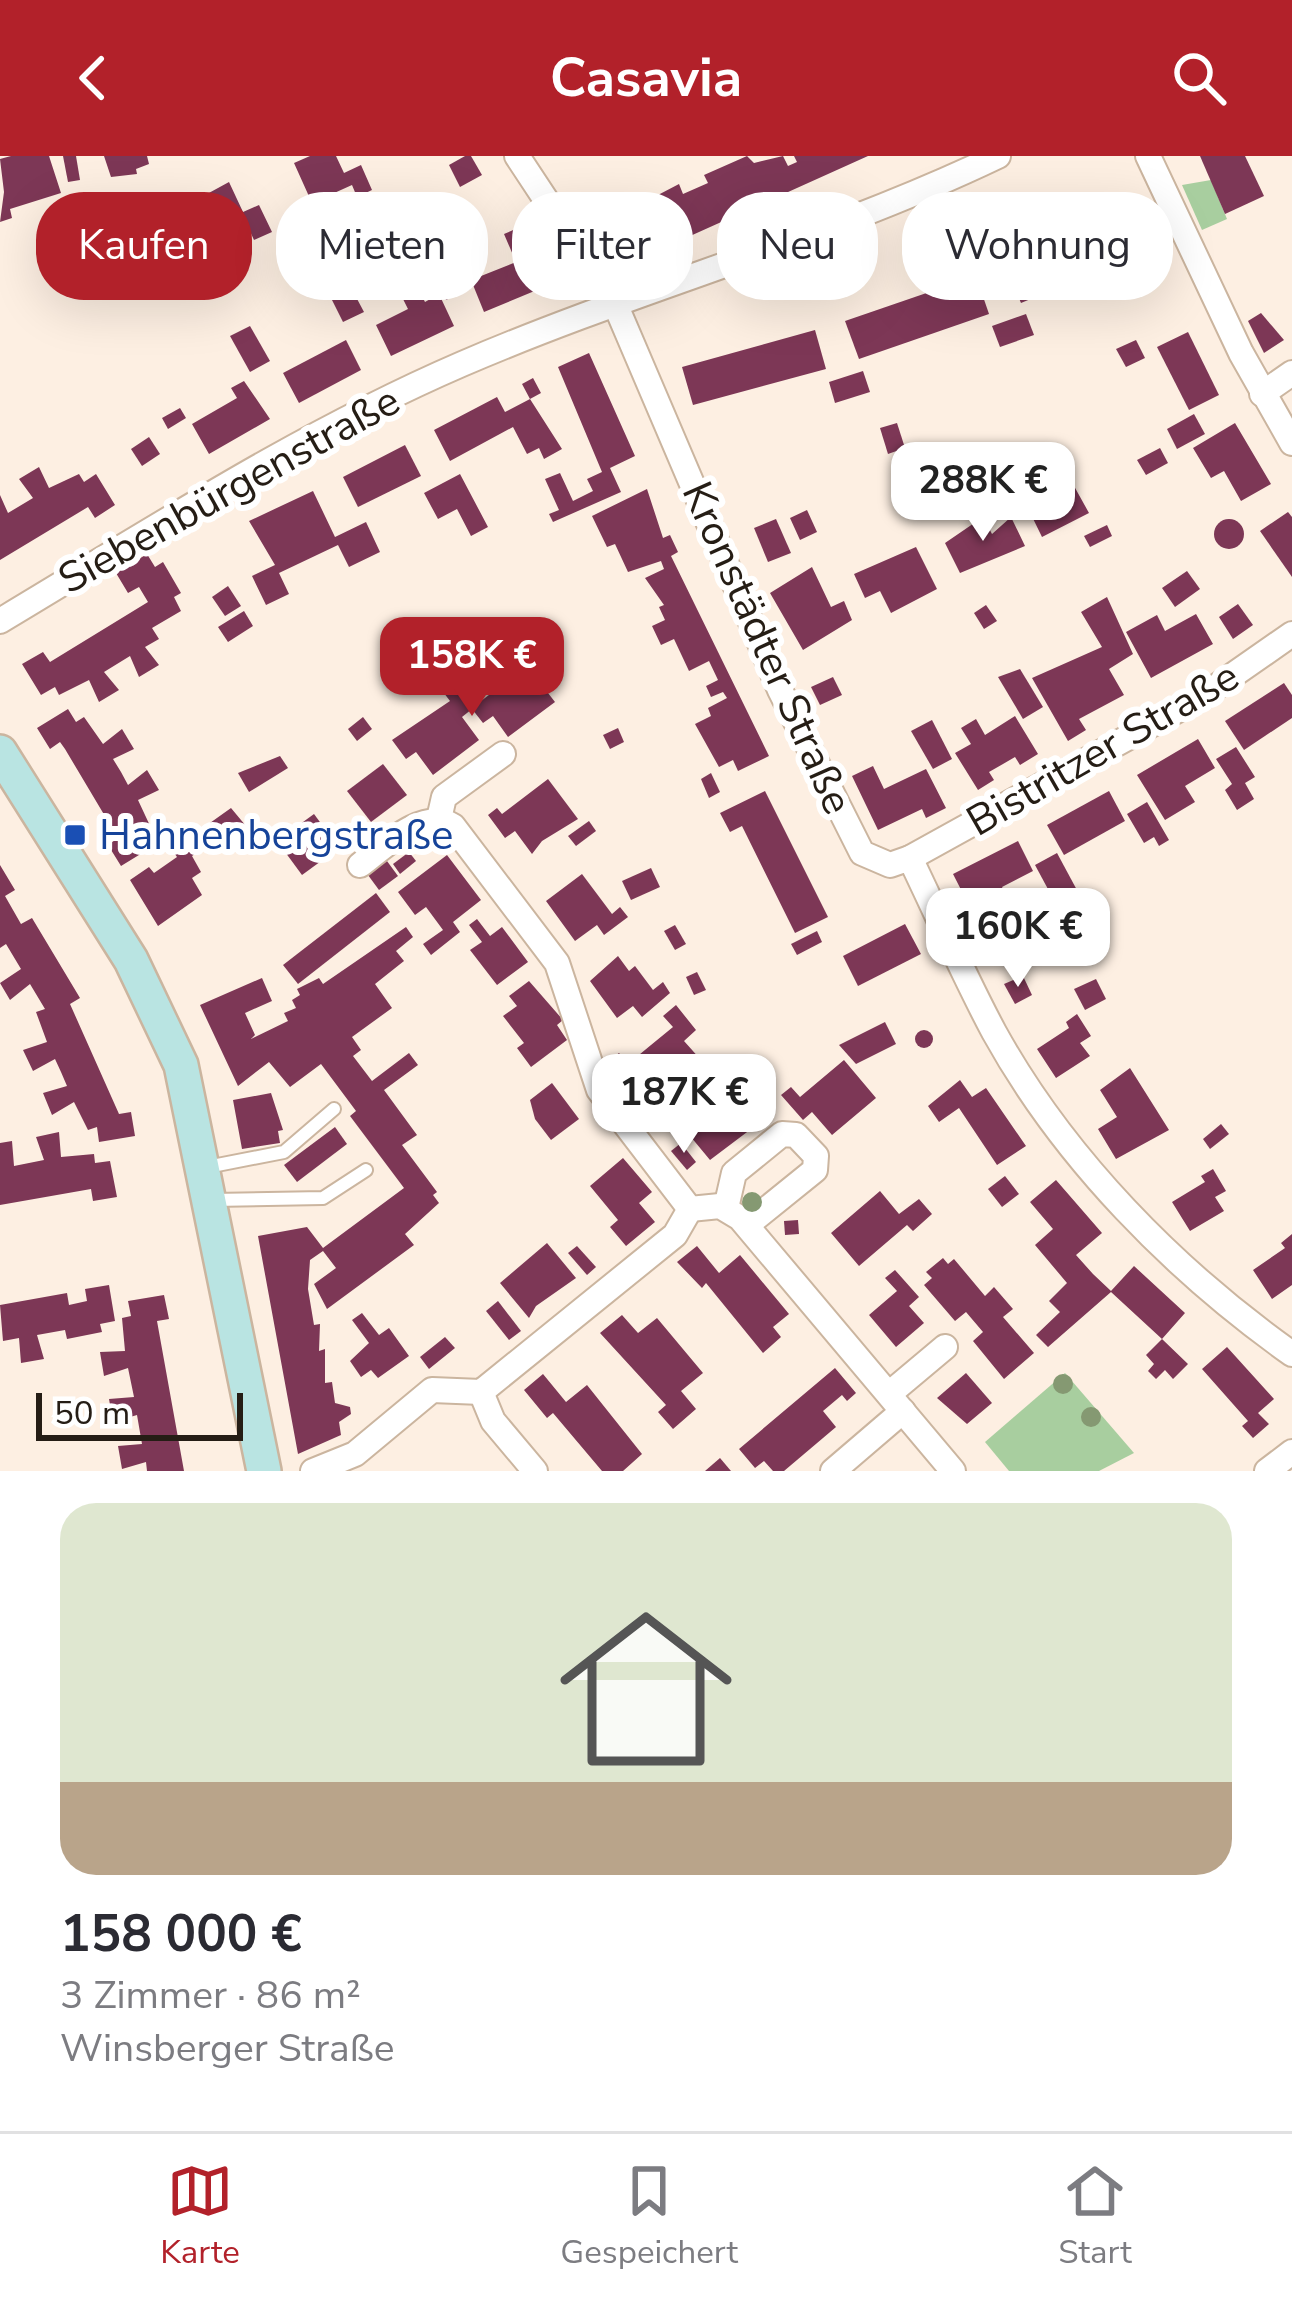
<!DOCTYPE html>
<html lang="de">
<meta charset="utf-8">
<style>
body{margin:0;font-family:"Nunito Sans",sans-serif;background:#f2f2f3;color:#2b2b33;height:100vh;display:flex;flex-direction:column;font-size:45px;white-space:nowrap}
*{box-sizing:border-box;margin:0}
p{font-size:39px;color:#7c7c81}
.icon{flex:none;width:66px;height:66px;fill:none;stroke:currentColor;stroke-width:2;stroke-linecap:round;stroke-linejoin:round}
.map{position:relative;height:1315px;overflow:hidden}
.sheet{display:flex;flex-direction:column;background:#fff;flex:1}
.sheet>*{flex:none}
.top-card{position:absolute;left:36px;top:36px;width:1221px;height:108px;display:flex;gap:24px}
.scale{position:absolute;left:36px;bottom:30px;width:207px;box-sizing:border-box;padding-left:12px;border:6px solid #251d15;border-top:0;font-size:33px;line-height:42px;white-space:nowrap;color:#251d15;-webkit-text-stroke:9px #fff;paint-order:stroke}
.price{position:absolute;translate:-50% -102px;padding:0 27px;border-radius:24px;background:#fff;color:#222;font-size:39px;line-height:78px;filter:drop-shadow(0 3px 6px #0008)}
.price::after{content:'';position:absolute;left:50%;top:72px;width:36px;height:27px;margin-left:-18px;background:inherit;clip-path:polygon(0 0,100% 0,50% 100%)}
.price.selected{background:#b2212a;color:#fff}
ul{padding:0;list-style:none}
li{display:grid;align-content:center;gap:24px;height:636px;padding:0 60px}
li span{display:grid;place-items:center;height:372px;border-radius:36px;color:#555}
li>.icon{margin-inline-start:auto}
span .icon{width:216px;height:216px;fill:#fffc;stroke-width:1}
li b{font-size:51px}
.pill{padding:0 42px;border-radius:48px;background:#fff;box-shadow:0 12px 48px #0002;font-size:42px;line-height:108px}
.pill.selected{background:#b2212a;color:#fff}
header{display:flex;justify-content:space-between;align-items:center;height:156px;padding:0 60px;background:#b2212a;color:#fff;font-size:54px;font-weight:700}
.tabs{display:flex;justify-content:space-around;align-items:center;height:168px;border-top:3px solid #e1e1e2;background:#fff;font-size:33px;color:#7c7c81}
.tabs a{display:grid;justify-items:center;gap:6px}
.tabs .selected{color:#b2212a}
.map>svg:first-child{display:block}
.green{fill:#a8ce9f}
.building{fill:#7d3756}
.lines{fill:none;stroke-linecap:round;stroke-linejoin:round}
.lane-casing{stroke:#cbb59f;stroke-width:16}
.street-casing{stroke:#cbb59f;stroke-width:28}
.secondary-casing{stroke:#cbb59f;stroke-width:38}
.lane{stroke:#fff;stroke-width:12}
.street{stroke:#fff;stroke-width:24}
.secondary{stroke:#b9e4e2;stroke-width:33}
.tree{fill:#859972}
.transit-dot{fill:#1a4fb4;stroke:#fff;stroke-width:4.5}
.labels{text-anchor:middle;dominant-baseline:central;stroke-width:12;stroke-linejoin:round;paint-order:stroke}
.street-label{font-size:42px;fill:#251d15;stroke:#fff}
.transit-label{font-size:42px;fill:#164399;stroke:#fff;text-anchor:start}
</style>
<header><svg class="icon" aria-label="back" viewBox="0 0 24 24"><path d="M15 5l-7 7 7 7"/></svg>Casavia<svg class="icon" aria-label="search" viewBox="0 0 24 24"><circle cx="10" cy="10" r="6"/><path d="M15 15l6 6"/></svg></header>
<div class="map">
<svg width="1292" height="1315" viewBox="0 0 1292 1315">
<rect width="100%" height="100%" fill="#fdefe2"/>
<g class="green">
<path d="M1211 24 1227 63 1202 74 1182 29Z"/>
<path d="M1065 1217 1134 1297 1099 1315H1009L985 1286Z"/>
</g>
<g class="building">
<path d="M11 0H49L61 37 10 53 12 62 0 66 4 36 0 3Z"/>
<path d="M63 0H76L80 24 68 26Z"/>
<path d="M104 0H147L149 8 136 13 137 18 111 21Z"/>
<path d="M310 0H336L344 17 361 9 372 34 357 41 352 29 312 47 294 7Z"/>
<path d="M465 0H471L482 19 460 31 449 9Z"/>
<path d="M747 0 754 7 783 0 788 10 797 6 794 0H868L628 108 625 102 617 106 610 91 618 88 611 71 638 58 635 51 679 28 683 38 708 27 704 19Z"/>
<path d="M1200 0H1245L1264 40 1225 58Z"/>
<path d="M229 26 243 56 259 49 272 76 254 84 248 71 209 88 196 44Z"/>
<path d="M596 37 610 67 594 75 576 47Z"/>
<path d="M135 45 143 63 118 64 113 52Z"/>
<path d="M1133 56 1148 94 1021 147 1005 109Z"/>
<path d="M122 66 139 108 93 127 76 85Z"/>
<path d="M525 69 549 129 484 156 471 124 516 106 504 78Z"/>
<path d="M440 96 444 105 454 100 470 133 446 144 429 101Z"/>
<path d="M976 120 989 158 859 203 845 165Z"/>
<path d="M347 124 364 156 343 166 332 144 342 139 337 129Z"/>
<path d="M418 132 425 146 439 138 454 170 391 200 376 169 408 153 401 139Z"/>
<path d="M1261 157 1284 184 1264 197 1248 165Z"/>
<path d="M1026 158 1034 179 1000 191 992 170Z"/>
<path d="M250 170 270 205 250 216 230 180Z"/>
<path d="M815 174 826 213 693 249 682 211Z"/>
<path d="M1188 176 1219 239 1189 254 1157 191Z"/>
<path d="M346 184 361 214 299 247 283 217Z"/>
<path d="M1136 184 1145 202 1126 211 1116 193Z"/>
<path d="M589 197 635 300 610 312 621 336 553 366 549 358 559 354 545 323 560 317 573 345 593 335 587 323 602 316 558 211Z"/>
<path d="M863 215 870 236 835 247 829 226Z"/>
<path d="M533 222 541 237 530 243 522 228Z"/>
<path d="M244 225 270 263 209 298 192 268 237 242 231 232Z"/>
<path d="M497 241 505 256 530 243 562 293 544 303 539 292 527 298 513 271 450 305 434 274Z"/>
<path d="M180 252 186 262 168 273 162 262Z"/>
<path d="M1194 258 1205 278 1177 293 1167 273Z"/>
<path d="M897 267 905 292 888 298 880 272Z"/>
<path d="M1235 267 1271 328 1241 345 1224 315 1211 322 1193 292Z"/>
<path d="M149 281 160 298 142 310 131 293Z"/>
<path d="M405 289 421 320 358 351 343 321Z"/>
<path d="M1160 292 1168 307 1146 319 1137 304Z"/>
<path d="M1059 303 1089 357 1042 381 1021 338 1044 327 1037 314Z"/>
<path d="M39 311 49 332 79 318 84 326 96 318 115 349 95 362 88 351 0 404V339L8 357 33 342 19 323Z"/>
<path d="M460 318 488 371 471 380 457 353 438 363 424 337Z"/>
<path d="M647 333 663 382 670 379 678 396 671 400 769 600 738 615 733 604 719 611 695 568 711 560 708 552 727 542 723 536 711 541 706 530 718 524 709 505 689 515 674 483 661 489 652 470 665 464 659 451 664 449 645 422 664 413 661 405 628 416 615 388 607 391 592 360Z"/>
<path d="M313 335 335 381 366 366 380 396 349 411 338 389 279 417 289 438 266 449 252 420 275 409 249 365Z"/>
<path d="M1012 336 1023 358 1012 363 1001 341Z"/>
<path d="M807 354 817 376 800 384 790 362Z"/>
<path d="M1288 356 1292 361V421L1260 375Z"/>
<path d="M983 361 992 378 1011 361 1025 390 960 417 945 387Z"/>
<circle cx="1229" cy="378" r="15"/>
<path d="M776 363 791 397 768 406 754 372Z"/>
<path d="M1107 369 1112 380 1090 391 1084 380Z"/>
<path d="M916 391 937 433 891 457 880 435 865 442 854 418Z"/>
<path d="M147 398 155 411 163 406 181 437 174 441 181 455 152 472 159 483 145 491 159 509 139 521 130 500 104 516 119 534 99 546 89 524 59 539 55 531 41 539 22 508 43 496 50 506 148 446 139 431 128 437 116 417Z"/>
<path d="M812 411 831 451 844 445 852 464 803 494 770 437Z"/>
<path d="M1187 415 1200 433 1175 451 1162 432Z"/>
<path d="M228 430 241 450 225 460 212 441Z"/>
<path d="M1107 441 1133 498 1109 513 1124 539 1079 563 1086 574 1068 585 1032 522 1102 491 1081 456Z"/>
<path d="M1238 448 1253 469 1233 483 1219 461Z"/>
<path d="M986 449 997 465 984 473 974 457Z"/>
<path d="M244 455 253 470 228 486 218 471Z"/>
<path d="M1196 458 1213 488 1151 522 1126 476 1157 459 1165 475Z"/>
<path d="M544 496 558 515 548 522 534 503Z"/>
<path d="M527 510 555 546 508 581 493 560 483 567 472 553 462 561 479 584 433 619 416 596 406 603 392 584 450 545 434 524 444 516 465 544 475 537 481 545Z"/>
<path d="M1020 513 1043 551 1023 563 998 521Z"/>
<path d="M833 521 842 539 820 549 811 531Z"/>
<path d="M1284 527 1292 539V562L1244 594 1225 565Z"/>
<path d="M68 553 76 566 84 561 103 588 122 573 134 593 113 603 121 616 128 629 147 614 159 634 138 644 152 674 144 679 152 691 121 710 108 689 118 682 65 593 60 586 50 593 37 572Z"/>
<path d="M1015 560 1038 598 1020 609 1015 601 1003 608 989 616 994 624 978 634 955 597 971 588 961 572 976 563 985 579Z"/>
<path d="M363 561 372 573 357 585 348 573Z"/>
<path d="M932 564 952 603 933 613 911 575Z"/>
<path d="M618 572 624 586 610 593 603 579Z"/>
<path d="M1198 583 1215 612 1185 630 1195 646 1165 664 1137 619Z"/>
<path d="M1236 591 1255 621 1245 627 1254 643 1237 654 1225 634 1232 628 1216 603Z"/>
<path d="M280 600 288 612 249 636 238 617Z"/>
<path d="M383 608 407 639 371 666 347 635Z"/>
<path d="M873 610 884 633 926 613 946 652 926 662 922 653 878 674 852 620Z"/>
<path d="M711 617 720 636 709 642 701 623Z"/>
<path d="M548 623 578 663 542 685 532 698 515 675 505 682 488 659 497 652 502 658Z"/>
<path d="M765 635 828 761 795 777 742 670 730 676 720 657Z"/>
<path d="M1109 635 1125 665 1064 699 1047 669Z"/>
<path d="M1147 646 1169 684 1159 690 1154 681 1144 687 1127 658Z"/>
<path d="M231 652 246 670 212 694 208 689 192 700 201 716 192 722 202 739 158 770 130 724 149 711 154 717 177 701 172 694Z"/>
<path d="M314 658 339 692 302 719 277 685Z"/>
<path d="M589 665 596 675 576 690 568 680Z"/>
<path d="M1018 685 1033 715 1002 731 1012 752 979 769 953 718Z"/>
<path d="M409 696 416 705 400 718 393 708Z"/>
<path d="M1057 697 1078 736 1056 748 1035 709Z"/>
<path d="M447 699 481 744 453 766 460 776 431 799 423 788 443 774 426 751 415 759 398 736Z"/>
<path d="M384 701 398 720 379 734 365 715Z"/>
<path d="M0 709 15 734 5 740 21 768 32 762 80 842 70 848 119 958 131 956 135 980 99 986 97 971 88 974 74 946 52 959 43 937 67 930 61 916 55 903 33 915 23 894 47 886 36 856 45 853 30 828 10 844 0 827 21 813 6 788 0 792Z"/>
<path d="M651 712 660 731 631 744 622 725Z"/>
<path d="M582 718 612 758 620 751 628 761 604 779 597 769 575 785 546 745Z"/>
<path d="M376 737 390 756 298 828 283 809Z"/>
<path d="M477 763 490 780 502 771 528 806 497 829 470 794 482 786 469 769Z"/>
<path d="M905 768 921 798 858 830 843 800Z"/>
<path d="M675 769 686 788 675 794 664 775Z"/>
<path d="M406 771 413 781 396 795 404 805 375 828 392 852 352 881 361 894 353 900 372 925 409 897 418 909 384 934 417 979 402 989 437 1036 433 1039 439 1047 405 1078 414 1089 327 1153 314 1128 336 1112 323 1095 310 1104 308 1133 314 1169 320 1168 319 1195 325 1193V1227L332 1226 335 1247 350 1251 351 1258 339 1266 341 1279 298 1298 258 1080 307 1071 323 1092 404 1032 350 960 356 955 321 908 290 931 269 906 238 930 200 849 262 822 272 845 245 857 255 879 251 883 288 865 284 857 296 852 292 844 300 839 297 833 319 822 323 828Z"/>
<path d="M817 775 822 786 797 799 791 788Z"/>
<path d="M618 800 629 815 635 810 653 834 663 826 670 837 642 861 633 850 617 862 590 825Z"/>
<path d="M697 816 706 834 694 839 686 821Z"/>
<path d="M1023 820 1032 839 1015 848 1004 828Z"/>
<path d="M1096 823 1106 843 1085 854 1074 833Z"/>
<path d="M529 825 563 864 557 869 567 884 531 911 517 892 524 887 503 860 517 850 509 840Z"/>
<path d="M676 849 696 874 684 885 701 904 657 941 641 922 624 936 603 910 619 897 628 908 651 889 673 871 663 860Z"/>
<path d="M1077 858 1091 880 1080 887 1090 900 1056 922 1037 893 1069 872 1066 866Z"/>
<path d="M885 866 896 888 856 908 839 889Z"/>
<circle cx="924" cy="883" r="9"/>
<path d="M844 904 876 942 832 979 812 956 803 964 781 939 791 931 800 941Z"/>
<path d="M1130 912 1169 974 1116 1003 1098 973 1117 961 1100 934Z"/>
<path d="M960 924 972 941 986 932 1026 990 997 1009 959 952 939 966 928 950Z"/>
<path d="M552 927 579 963 551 984 535 963 530 944Z"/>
<path d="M725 932 742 952 755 940 771 958 710 1004 681 969Z"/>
<path d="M271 937 283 974 278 975 280 987 242 993 233 944Z"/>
<path d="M1221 968 1229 978 1210 993 1203 983Z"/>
<path d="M335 971 347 988 297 1026 284 1009Z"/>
<path d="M59 976 61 1001 94 998 95 1007 110 1005 117 1041 93 1045 91 1033 0 1049V987L12 985 14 1010 44 1004 36 981Z"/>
<path d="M681 987 696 1006 687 1014 671 995Z"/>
<path d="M623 1002 652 1036 639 1047 655 1066 626 1090 610 1071 618 1064 590 1030Z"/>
<path d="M1213 1013 1226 1035 1215 1041 1224 1055 1190 1075 1172 1046 1205 1026 1201 1020Z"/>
<path d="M1005 1020 1019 1038 1002 1051 988 1033Z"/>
<path d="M1056 1024 1102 1077 1076 1099 1093 1118 1111 1135 1134 1110 1185 1157 1162 1183 1111 1136 1048 1191 1036 1179 1060 1156 1049 1145 1067 1127 1035 1089 1053 1073 1030 1046Z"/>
<path d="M880 1035 899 1058 919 1043 932 1058 913 1075 907 1069 859 1110 831 1077Z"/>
<path d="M798 1064 799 1078 785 1079 784 1065Z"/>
<path d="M1292 1078V1129L1272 1143 1253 1114 1285 1092 1281 1087Z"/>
<path d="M547 1087 576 1122 536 1150 529 1162 500 1127Z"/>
<path d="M577 1090 596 1111 587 1119 568 1097Z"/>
<path d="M697 1090 719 1117 740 1099 789 1158 773 1171 781 1181 763 1197 706 1127 702 1132 677 1106Z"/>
<path d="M943 1102 948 1108 954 1103 985 1140 994 1131 1013 1153 1003 1161 1034 1197 1004 1223 973 1185 983 1176 966 1156 955 1165 924 1129 932 1122 926 1116Z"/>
<path d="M895 1114 919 1141 909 1150 924 1167 896 1191 869 1159 897 1135 885 1122Z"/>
<path d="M109 1129 115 1165 100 1168 102 1176 67 1183 65 1174 37 1179 44 1203 21 1207 19 1182 3 1185 0 1149 67 1137 69 1149 87 1145 85 1133Z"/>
<path d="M164 1139 169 1163 157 1165 184 1315H147L146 1306 122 1313 118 1290 142 1288 137 1259 113 1266 109 1243 134 1241 128 1212 104 1220 100 1196 125 1195 122 1162 131 1160 128 1145Z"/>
<path d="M498 1145 521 1175 509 1184 486 1155Z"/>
<path d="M362 1157 379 1179 389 1172 409 1200 378 1222 371 1214 361 1221 350 1205 369 1187 352 1164Z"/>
<path d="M622 1159 638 1177 657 1162 703 1217 681 1235 696 1253 673 1273 658 1256 666 1249 600 1177Z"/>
<path d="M445 1181 455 1192 429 1213 420 1201Z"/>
<path d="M1162 1183 1188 1208 1173 1223 1165 1214 1156 1223 1148 1215 1154 1208 1146 1199Z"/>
<path d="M1227 1191 1274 1243 1258 1257 1269 1268 1253 1282 1242 1270 1248 1265 1202 1213Z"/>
<path d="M835 1212 856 1237 847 1245 842 1239 823 1255 836 1271 784 1315H773L764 1305 755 1312 739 1293Z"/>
<path d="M966 1217 992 1247 967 1268 937 1242Z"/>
<path d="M543 1218 566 1246 587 1229 642 1298 623 1315H602L553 1257 547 1262 524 1234Z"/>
<path d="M720 1302 731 1315H705Z"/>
</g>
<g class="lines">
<g class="lane-casing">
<g id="lane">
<path d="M207 1011 284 996 334 953"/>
<path d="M213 1044 323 1042 366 1014"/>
</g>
</g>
<g class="street-casing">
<g id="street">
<path d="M517 0 616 150 780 534 862 697 890 709 910 702C938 760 964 820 994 876 1064 1003 1175 1115 1292 1198"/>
<path d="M1148 0 1241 197 1292 287"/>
<path d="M1262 238 1292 217"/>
<path d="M0 465C152 374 300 278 462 208 638 132 825 83 998 0"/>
<path d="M439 663 444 641 503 598"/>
<path d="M910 702 1203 540 1292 478"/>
<path d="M360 709C384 691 423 652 453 670L557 807 599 934 690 1053 720 1050 740 1062 953 1315"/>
<path d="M726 1052 734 1017 782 978 796 979 816 1000 815 1014 747 1069"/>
<path d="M481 1236 493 1265 535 1315"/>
<path d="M889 1238 945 1191"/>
<path d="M313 1315 355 1298 432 1234 481 1236 675 1079 690 1053"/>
<path d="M833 1315 903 1255"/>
<path d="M1267 1315 1292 1296"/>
</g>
</g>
<g class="secondary-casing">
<path id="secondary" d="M0 596 131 804 181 909 264 1315"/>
</g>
<use href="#lane" class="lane"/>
<use href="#street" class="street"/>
<use href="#secondary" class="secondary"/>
</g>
<g class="tree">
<circle cx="752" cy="1046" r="10"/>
<circle cx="1063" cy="1228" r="10"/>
<circle cx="1091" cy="1261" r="10"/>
</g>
<rect class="transit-dot" x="63" y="667" width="24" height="24" rx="6"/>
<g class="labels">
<g class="street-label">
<text transform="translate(229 334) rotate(-29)">Siebenbürgenstraße</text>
<text transform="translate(767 492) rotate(66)">Kronstädter Straße</text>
<text transform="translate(1103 593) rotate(-30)">Bistritzer Straße</text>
</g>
<g class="transit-label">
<text x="99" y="679">Hahnenbergstraße</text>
</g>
</g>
</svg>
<div class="scale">50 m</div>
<b class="price" style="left:983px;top:388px">288K €</b>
<b class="price selected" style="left:472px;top:563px">158K €</b>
<b class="price" style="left:1018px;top:834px">160K €</b>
<b class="price" style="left:684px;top:1000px">187K €</b>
<div class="top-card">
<a class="pill selected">Kaufen</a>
<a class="pill">Mieten</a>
<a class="pill">Filter</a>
<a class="pill">Neu</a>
<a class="pill">Wohnung</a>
</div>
</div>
<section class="sheet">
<ul>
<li><span style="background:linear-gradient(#dfe7d0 75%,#b9a48a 0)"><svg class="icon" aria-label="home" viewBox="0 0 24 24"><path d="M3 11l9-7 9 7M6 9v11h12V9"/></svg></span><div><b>158 000 €</b><p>3 Zimmer · 86 m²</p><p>Winsberger Straße</p></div></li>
</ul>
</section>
<nav class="tabs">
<a class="selected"><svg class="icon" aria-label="map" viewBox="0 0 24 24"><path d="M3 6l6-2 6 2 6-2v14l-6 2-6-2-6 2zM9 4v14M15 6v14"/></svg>Karte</a>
<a><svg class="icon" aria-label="saved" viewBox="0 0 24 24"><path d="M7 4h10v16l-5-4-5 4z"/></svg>Gespeichert</a>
<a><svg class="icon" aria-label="home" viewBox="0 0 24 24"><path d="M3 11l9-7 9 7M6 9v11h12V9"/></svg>Start</a>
</nav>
